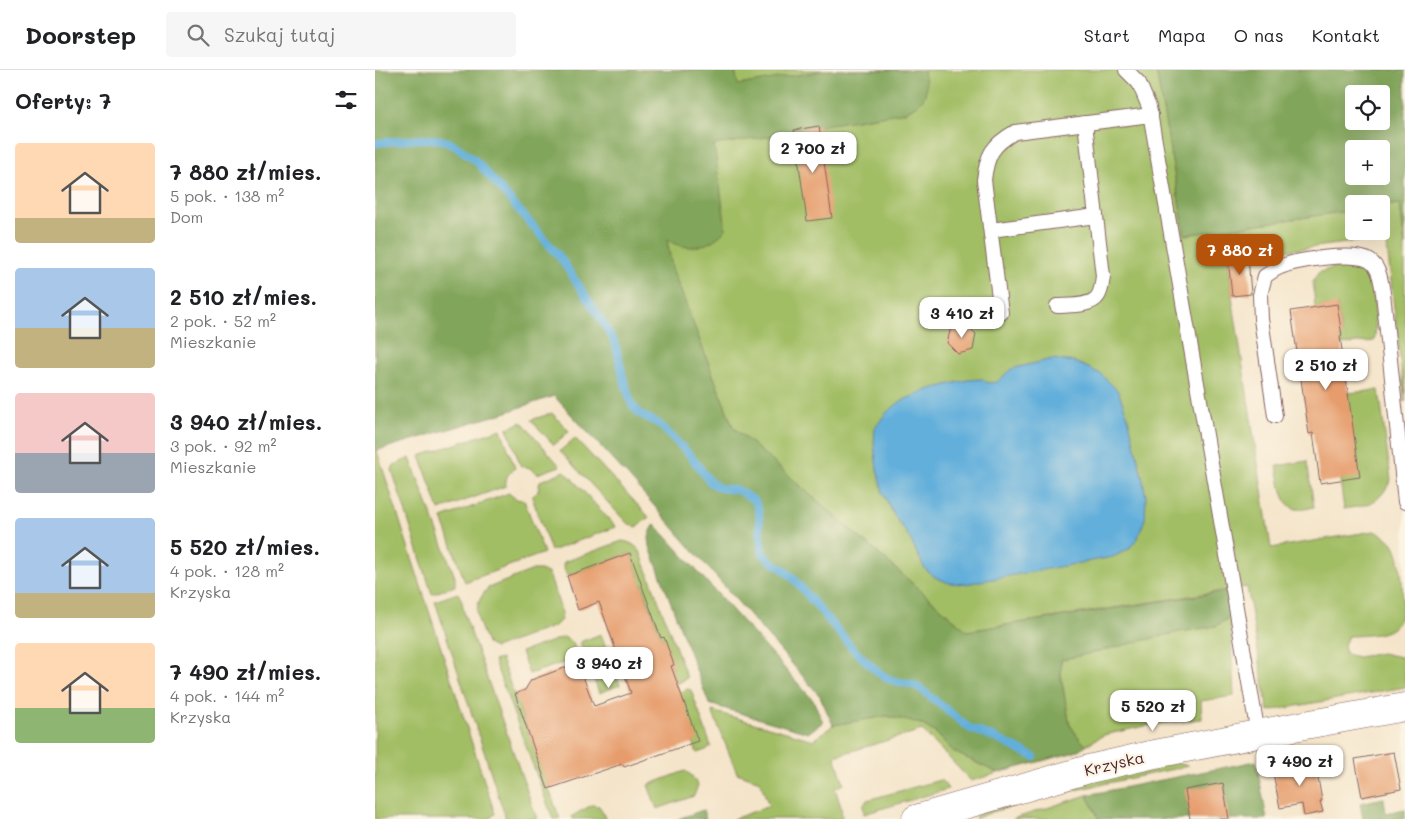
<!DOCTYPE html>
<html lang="pl">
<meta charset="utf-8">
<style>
body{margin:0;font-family:Mali,sans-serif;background:#f6f6f6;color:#202124;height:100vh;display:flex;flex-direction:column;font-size:19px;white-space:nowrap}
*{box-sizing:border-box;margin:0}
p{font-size:16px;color:#757577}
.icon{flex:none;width:28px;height:28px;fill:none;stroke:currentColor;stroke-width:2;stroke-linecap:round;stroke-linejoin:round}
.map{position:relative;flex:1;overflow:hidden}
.side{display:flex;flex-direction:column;background:#fff;width:375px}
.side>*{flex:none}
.fabs{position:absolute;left:970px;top:15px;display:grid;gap:10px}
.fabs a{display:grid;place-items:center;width:45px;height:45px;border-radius:5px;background:#fff;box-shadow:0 5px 20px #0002;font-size:25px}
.price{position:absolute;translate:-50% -42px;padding:0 11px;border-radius:10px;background:#fff;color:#222;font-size:16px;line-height:32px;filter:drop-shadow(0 1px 2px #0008)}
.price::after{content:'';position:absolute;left:50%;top:30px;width:15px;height:11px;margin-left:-8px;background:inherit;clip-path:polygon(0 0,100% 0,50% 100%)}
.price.on{background:#b45309;color:#fff}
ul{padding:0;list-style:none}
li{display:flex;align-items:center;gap:15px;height:125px;padding:0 15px}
li span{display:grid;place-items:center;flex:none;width:140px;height:100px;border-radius:5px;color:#555}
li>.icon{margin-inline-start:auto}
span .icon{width:60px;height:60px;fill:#fffc;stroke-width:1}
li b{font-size:21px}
h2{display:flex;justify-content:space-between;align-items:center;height:60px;padding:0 15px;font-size:21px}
header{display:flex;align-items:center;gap:30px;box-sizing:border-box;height:70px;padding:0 25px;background:#fff;border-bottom:1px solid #e0e0e0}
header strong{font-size:24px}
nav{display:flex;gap:28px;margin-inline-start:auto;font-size:18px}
.search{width:350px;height:45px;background:#f6f6f6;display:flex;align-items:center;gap:12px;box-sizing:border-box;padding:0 18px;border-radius:5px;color:#757577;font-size:19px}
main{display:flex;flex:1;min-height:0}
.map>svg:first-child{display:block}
.green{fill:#a2be65;stroke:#766e48}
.forest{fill:#81a55a;stroke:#666242;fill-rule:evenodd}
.water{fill:#62afdb;stroke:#566783}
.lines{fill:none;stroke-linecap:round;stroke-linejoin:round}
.stream{stroke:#62afdb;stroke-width:8}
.building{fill:#e69c6c}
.lane-casing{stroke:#866462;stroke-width:16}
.secondary-casing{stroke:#866462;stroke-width:29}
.lane{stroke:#fff;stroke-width:14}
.secondary{stroke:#fff;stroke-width:28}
.labels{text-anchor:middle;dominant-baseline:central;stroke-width:4.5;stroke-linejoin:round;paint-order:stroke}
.street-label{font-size:16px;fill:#4a1f2b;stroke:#fcf5e5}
</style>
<header>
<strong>Doorstep</strong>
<div class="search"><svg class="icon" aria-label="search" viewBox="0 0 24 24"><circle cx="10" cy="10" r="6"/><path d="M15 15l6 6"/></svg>Szukaj tutaj</div>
<nav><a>Start</a><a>Mapa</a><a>O nas</a><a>Kontakt</a></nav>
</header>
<main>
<section class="side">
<h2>Oferty: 7<svg class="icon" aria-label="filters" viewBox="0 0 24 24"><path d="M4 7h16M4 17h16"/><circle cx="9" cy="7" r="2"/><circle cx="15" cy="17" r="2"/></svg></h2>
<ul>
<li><span style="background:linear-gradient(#ffd9b3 75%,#c2b280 0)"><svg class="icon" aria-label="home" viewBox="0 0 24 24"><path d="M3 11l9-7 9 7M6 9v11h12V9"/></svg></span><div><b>7 880 zł/mies.</b><p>5 pok. · 138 m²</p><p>Dom</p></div></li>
<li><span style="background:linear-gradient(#a9c7e8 60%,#c2b280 0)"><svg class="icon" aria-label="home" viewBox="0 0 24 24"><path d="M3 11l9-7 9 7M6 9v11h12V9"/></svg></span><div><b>2 510 zł/mies.</b><p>2 pok. · 52 m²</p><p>Mieszkanie</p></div></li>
<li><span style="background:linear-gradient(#f6c9c9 60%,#9aa5b1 0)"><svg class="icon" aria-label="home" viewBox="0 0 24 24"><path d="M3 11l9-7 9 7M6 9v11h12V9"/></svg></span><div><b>3 940 zł/mies.</b><p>3 pok. · 92 m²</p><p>Mieszkanie</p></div></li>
<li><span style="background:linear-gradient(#a9c7e8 75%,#c2b280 0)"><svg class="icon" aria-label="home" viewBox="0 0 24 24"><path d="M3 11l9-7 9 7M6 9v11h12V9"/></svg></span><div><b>5 520 zł/mies.</b><p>4 pok. · 128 m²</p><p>Krzyska</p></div></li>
<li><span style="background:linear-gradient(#ffd9b3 65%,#8fb573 0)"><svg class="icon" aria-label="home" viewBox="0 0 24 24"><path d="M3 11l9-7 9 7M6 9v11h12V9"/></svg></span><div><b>7 490 zł/mies.</b><p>4 pok. · 144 m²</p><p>Krzyska</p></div></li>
</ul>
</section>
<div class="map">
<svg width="1030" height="749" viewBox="0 0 1030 749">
<rect width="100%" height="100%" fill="#fcf5e5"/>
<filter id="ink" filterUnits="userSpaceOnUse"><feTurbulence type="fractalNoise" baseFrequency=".02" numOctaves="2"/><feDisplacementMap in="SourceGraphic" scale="10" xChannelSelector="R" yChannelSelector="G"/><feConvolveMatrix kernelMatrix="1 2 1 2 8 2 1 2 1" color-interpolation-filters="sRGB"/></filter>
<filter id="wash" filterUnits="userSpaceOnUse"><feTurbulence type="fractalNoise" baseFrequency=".0096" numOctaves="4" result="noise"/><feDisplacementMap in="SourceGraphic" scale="20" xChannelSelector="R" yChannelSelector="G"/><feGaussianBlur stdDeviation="1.12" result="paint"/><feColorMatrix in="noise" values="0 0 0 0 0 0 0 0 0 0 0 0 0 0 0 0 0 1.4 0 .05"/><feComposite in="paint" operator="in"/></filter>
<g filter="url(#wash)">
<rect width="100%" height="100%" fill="#f4e4c9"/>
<g class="green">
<path d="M266 0H781L810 165 979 140V161H1006V136L1025 134 1030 176V332L1011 168 853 188 857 226 896 478 999 461C1008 465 1016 468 1020 477 1027 490 1030 535 1025 549 1024 552 1020 556 1018 558 1011 565 983 566 973 566L969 575 971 584 983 587 1007 583 1030 588V617L893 641 872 517 592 561 358 357 296 198Z"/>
<path d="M973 195 984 197C987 202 991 206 993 211 1000 227 1003 255 999 271L966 275 965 266 967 265 962 235 940 237 938 212 943 203 957 198Z"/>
<path d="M1004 320 1016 410C1004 434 994 435 969 439L965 410 973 323Z"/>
<path d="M177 343 194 361 179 375 156 350Z"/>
<path d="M147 352 185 396 162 404C158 399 153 396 146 397L132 358Z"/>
<path d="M126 359 140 398C133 403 130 408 131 416L64 440 45 386Z"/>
<path d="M200 368 274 447 262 457 252 453 185 381Z"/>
<path d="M0 381H2L120 744 114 749H0Z"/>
<path d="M35 388 80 507V516L57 524 17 400 19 395Z"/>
<path d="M932 391 939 437C934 438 927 440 922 439 906 438 905 408 902 396Z"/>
<path d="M190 401 241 457 176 481 157 427 163 421 165 411Z"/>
<path d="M134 423C139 428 142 430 149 430L169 483 90 512 67 448Z"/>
<path d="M247 471C255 472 260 475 265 481L312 608 302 614 296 596 289 567 286 568 267 514H265L263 505 255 483 192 506 188 496 189 492Z"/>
<path d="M158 500H166L174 504 187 543 186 550 180 556 120 578 112 574C104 551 94 539 113 518Z"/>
<path d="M83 523 87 531 89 543 162 749H131L60 531Z"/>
<path d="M855 547 859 626 826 631 827 649 785 653 756 659 729 665 711 675 704 668 695 655 686 608V590L804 562 841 556Z"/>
<path d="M226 564 245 615 224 623 205 572Z"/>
<path d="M189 567 198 573 203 588 154 604 146 582Z"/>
<path d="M126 589 185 749H178L119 591Z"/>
<path d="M313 619 316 620 336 676 331 680 322 683 318 672 305 622Z"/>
<path d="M337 641 439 670 458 655 512 646 546 654 561 663 579 682 623 703 596 711 547 660 460 686 469 714 460 718 466 737 467 747 466 749H358L394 736 385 711 362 703Z"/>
<path d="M803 693 813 696 700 720 617 742 600 749 602 744 712 711Z"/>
<path d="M310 701 316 705 323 715 319 726 282 739 273 715Z"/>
<path d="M565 710 569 713 573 719 489 744 488 735 492 730Z"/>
<path d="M712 725 724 749H638Z"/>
<path d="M217 735 224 736 228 742 230 749H198L197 746Z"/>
</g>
<g class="forest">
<path d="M0 0H360L363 15 451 0H549C553 25 553 29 531 42L419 60V63L339 75 351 159C340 173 321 181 303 175 299 174 295 171 292 170L297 198 358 357 592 561 853 521 855 547 841 556 804 562 686 590V608L695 655 704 668 711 675 700 682 623 703 579 682 561 663 546 654 512 646 458 655 445 626 254 407 179 326 132 342 0 381Z"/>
<path d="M781 0H1030V176L1025 134 1006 136V134H979V140L810 165ZM979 24H1006V51H979ZM979 79H1006V106H979Z"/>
<path d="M280 454 438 630 448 652 433 663 334 634 276 480C273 468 273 465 280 454Z"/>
<path d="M881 691 892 749H724L712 725Z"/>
<path d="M1009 728 1011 743 1030 739V749H988L985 733Z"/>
<path d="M328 740 331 749H303Z"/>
</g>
<path class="water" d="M677 289 700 292 726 304 743 321 753 347 768 410 771 427 770 449 763 467 754 479 738 487 590 514 574 513 560 507 550 499 533 465 520 447 508 423 502 399 499 374 500 358 511 343 526 331 555 319 592 310 607 309 613 313 622 312 636 299Z"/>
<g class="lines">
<path class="stream" d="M0 73C19 72 57 65 73 72 84 77 93 85 102 92L184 186 226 249 240 273 249 310 257 335 265 344 284 354 314 384 336 413 345 418 363 420 380 431 384 441 385 463 387 482 394 490 408 499 418 508 479 580 504 603 516 610 539 615 546 619 594 658 620 668 659 687"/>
</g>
<g id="blocks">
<g class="building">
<path d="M444 56 457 148 432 151 419 60Z"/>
<path d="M873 186 876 224 857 226 853 188Z"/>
<path d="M962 234 967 266H965L985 407 945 413 938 363 934 364 916 241Z"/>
<path d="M591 254 601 264 598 280 583 284 572 273 576 257Z"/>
<path d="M255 483 286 568 289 567 299 595 296 596 323 671 249 697 247 694 173 719 140 624 150 620 156 610 203 593 219 636 256 623 224 532 203 540 192 506Z"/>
<path d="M1019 682 1026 719 987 727 980 689Z"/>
<path d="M936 685 938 696H941L947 731H945L948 742 929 746 927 734 905 738 898 703 921 699 919 688Z"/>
<path d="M848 713 854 749H815L810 720Z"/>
</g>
</g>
</g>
<g filter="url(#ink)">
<use href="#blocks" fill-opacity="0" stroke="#866462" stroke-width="1"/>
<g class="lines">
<g class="lane-casing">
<g id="lane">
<path d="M751 0 764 13 774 37 883 664"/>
<path d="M616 160 721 146"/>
<path d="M682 236C694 235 716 237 723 226 727 220 727 212 728 206L710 53"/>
<path d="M626 243 609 110C612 85 617 75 640 62L776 45"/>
<path d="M900 346 886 249 885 225 890 206C894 204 898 200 903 198 918 190 981 181 995 191 1005 198 1006 212 1008 223L1030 432"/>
</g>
</g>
<g class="secondary-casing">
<path id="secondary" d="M541 749 714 699 775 685 919 657 1030 637"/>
</g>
<use href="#lane" class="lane"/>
<use href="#secondary" class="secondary"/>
</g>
</g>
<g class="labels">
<g class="street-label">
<text transform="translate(739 693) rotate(-13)">Krzyska</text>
</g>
</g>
</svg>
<div class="fabs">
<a><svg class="icon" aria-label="locate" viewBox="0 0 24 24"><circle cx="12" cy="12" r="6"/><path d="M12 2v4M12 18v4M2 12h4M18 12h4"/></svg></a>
<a>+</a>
<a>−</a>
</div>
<b class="price" style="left:438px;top:104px">2 700 zł</b>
<b class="price on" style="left:865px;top:206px">7 880 zł</b>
<b class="price" style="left:587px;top:269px">3 410 zł</b>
<b class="price" style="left:951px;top:321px">2 510 zł</b>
<b class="price" style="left:234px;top:619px">3 940 zł</b>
<b class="price" style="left:778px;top:662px">5 520 zł</b>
<b class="price" style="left:925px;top:717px">7 490 zł</b>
</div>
</main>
